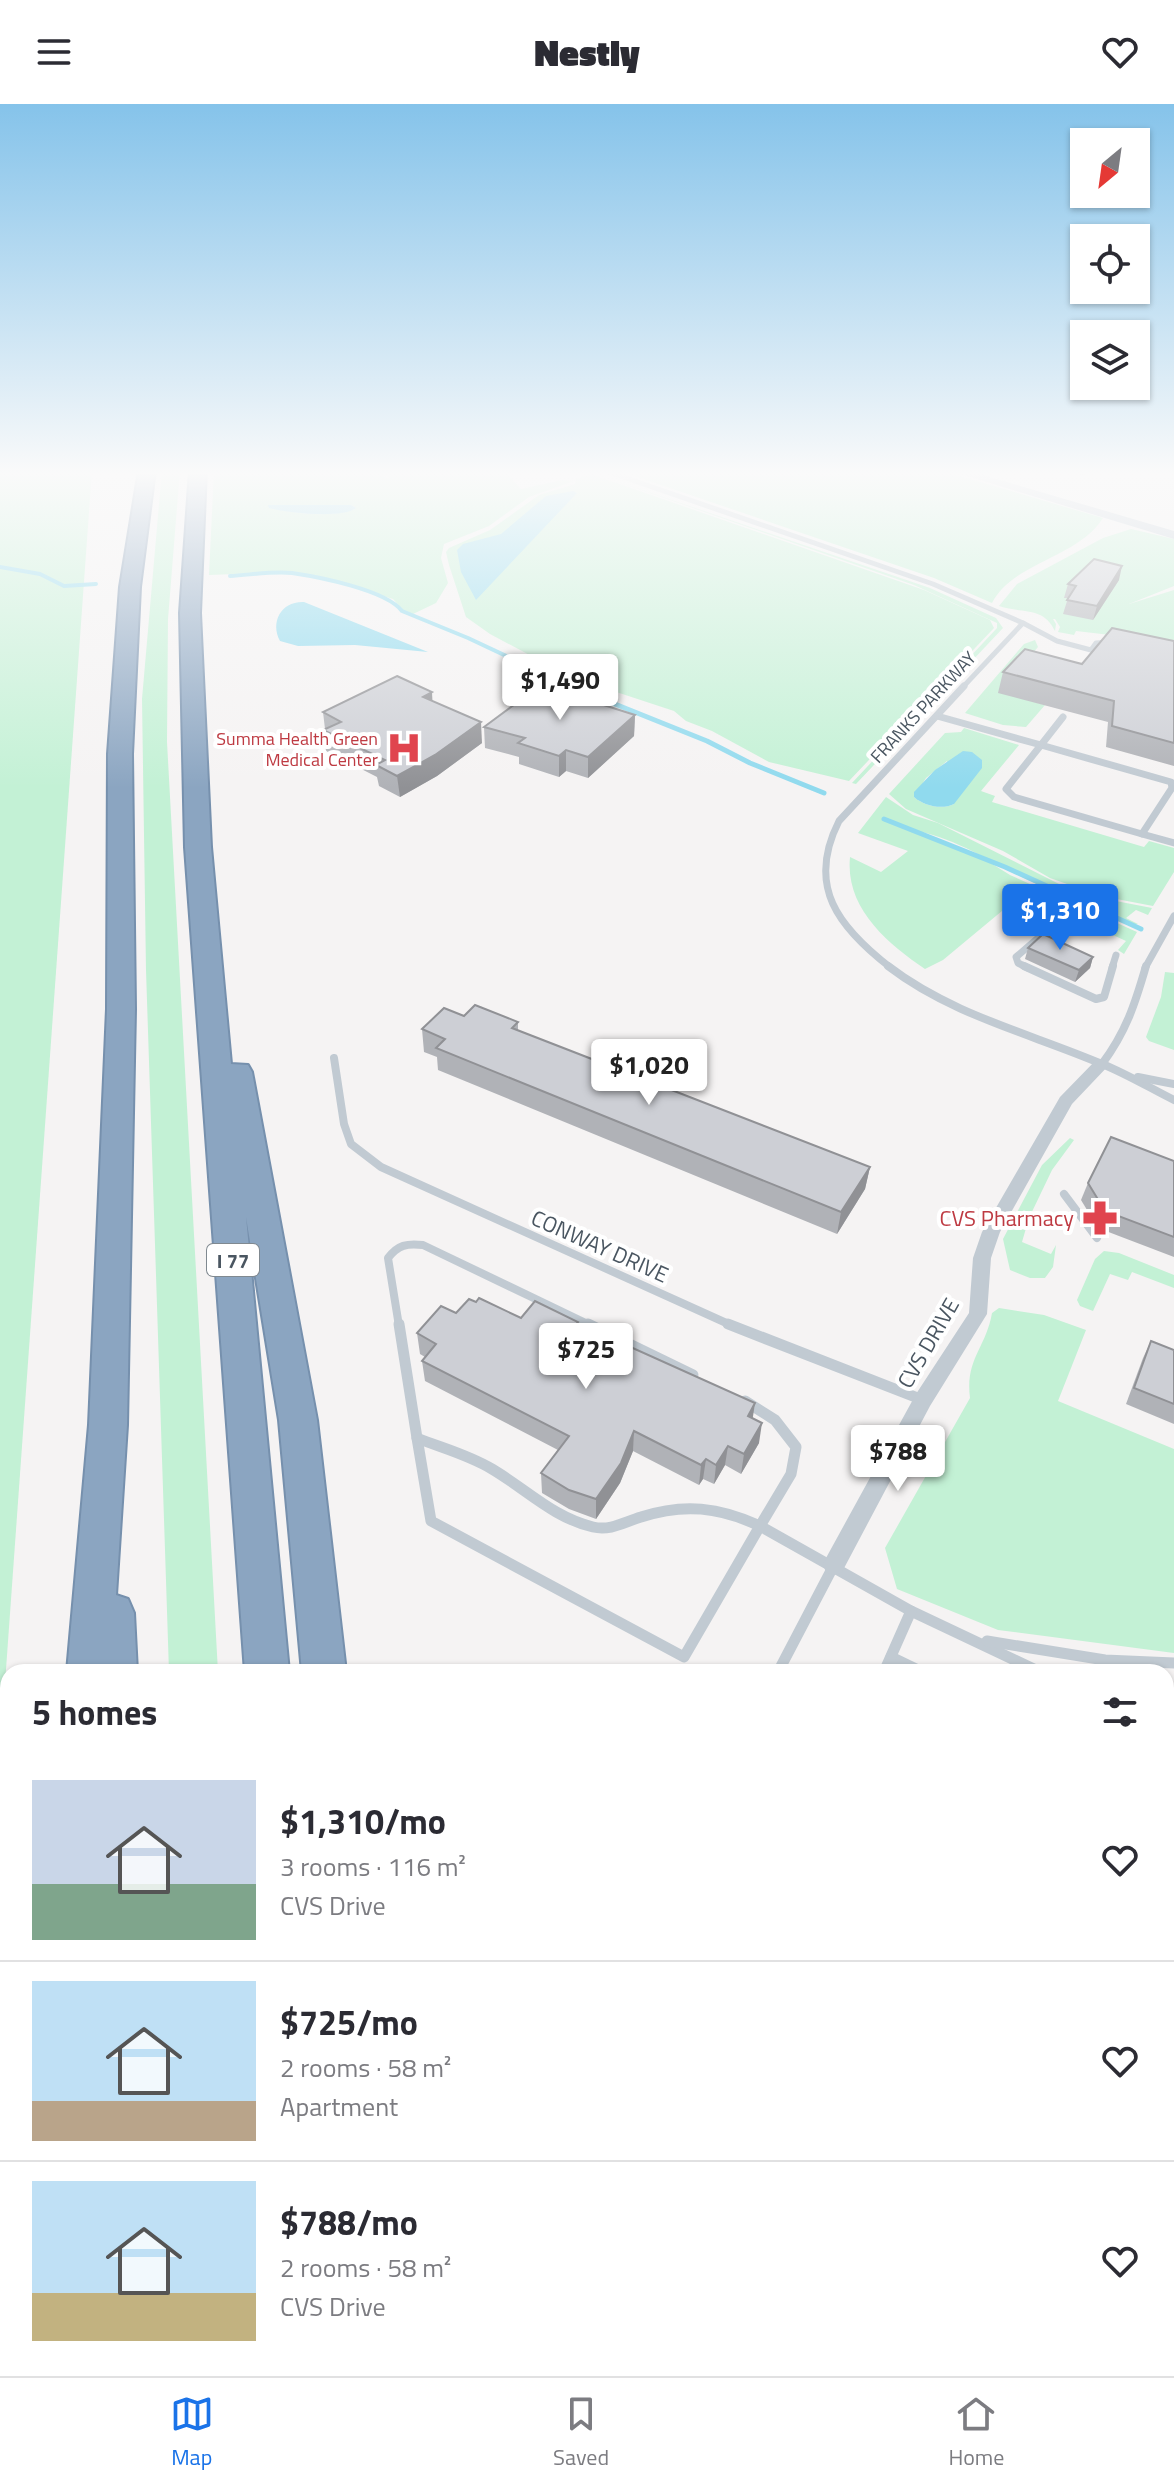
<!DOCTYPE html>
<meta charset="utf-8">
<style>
body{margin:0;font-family:"Titillium Web",sans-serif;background:#f7f7f7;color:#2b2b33;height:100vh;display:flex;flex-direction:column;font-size:30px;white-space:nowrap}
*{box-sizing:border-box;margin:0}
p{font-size:26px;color:#7c7c81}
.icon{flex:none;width:44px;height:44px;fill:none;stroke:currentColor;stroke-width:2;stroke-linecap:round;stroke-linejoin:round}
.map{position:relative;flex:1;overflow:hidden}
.details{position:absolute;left:0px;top:1560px;width:1174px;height:712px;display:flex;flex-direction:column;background:#fff;border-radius:24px 24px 0 0;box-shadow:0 2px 6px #0004}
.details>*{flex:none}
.needle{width:52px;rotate:209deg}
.fabs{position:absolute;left:1070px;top:24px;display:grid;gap:16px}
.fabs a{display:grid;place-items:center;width:80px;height:80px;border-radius:0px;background:#fff;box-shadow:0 2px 6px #0004;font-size:40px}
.price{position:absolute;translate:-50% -68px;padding:0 18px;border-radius:8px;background:#fff;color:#222;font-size:26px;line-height:52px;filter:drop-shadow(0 2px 4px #0008)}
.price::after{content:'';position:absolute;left:50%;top:48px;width:24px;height:18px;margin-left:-12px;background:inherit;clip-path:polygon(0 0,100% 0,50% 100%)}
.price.active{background:#1a73e8;color:#fff}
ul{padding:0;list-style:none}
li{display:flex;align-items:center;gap:24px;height:200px;padding:0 32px}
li+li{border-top:2px solid #e1e1e2}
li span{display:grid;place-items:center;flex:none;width:224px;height:160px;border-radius:0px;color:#555}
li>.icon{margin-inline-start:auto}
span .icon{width:96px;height:96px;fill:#fffc;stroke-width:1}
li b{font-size:34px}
h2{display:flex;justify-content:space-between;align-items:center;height:96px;padding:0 32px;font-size:34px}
header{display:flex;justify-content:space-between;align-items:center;height:104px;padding:0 32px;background:#fff;font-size:36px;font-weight:800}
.dock{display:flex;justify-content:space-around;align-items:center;height:112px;border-top:2px solid #e1e1e2;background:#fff;font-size:22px;color:#7c7c81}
.dock a{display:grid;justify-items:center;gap:4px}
.dock .active{color:#1a73e8}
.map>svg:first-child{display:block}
.green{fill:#c3f1d5;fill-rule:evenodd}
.water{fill:#90daee}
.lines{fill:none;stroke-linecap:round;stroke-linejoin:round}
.stream-far1{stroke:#90daee;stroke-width:4}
.stream{stroke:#90daee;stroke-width:5}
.highway-casing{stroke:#7690ad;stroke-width:4}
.lane-far4{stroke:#c1cad2;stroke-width:5}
.lane-far3{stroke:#c1cad2;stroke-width:7}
.lane-far2{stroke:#c1cad2;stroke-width:8}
.lane-far1{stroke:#c1cad2;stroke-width:11}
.lane{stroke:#c1cad2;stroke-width:14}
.street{fill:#c1cad2;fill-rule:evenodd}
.secondary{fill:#c1cbd6;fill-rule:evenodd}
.primary{fill:#b3c2d1;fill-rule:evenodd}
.highway{fill:#8ba5c1;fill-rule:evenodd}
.wall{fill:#b0b2b7}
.shaded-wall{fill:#909195}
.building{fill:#cdcfd5;stroke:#909195;stroke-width:2}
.labels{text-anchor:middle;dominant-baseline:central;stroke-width:8;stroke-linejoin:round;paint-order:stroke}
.far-street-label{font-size:18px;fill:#4a5661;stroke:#fff}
.far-health-label{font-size:18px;fill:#be3a42;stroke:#fff;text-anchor:end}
.shield{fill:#fff;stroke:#808990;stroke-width:2}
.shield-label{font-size:20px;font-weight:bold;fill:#4a5661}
.health-label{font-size:22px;fill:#be3a42;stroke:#fff;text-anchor:end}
.street-label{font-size:22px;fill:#4a5661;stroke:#fff}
</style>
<header><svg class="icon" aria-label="menu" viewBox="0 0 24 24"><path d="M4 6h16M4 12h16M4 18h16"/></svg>Nestly<svg class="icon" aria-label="heart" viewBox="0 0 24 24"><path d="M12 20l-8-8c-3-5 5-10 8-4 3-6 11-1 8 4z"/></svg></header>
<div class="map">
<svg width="1174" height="2272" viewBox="0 0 1174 2272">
<rect width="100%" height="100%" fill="#f5f3f3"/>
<g class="green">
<path d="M0 366H92L0 1649Z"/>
<path d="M162 366H180L168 515 167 638 218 1568H169L146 866 142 595Z"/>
<path d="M214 366H382L384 373 390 375 386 366H504L521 385 562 376 574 377 529 393 489 422 444 440 441 454 448 479 436 499 413 510 404 507 393 495 325 474 290 468 209 471ZM269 401H351L356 404C340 414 285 411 269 401Z"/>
<path d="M584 366 930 484 996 514 1003 524 856 680 852 679 997 524V519L914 481Z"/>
<path d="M617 366H939L1103 414C1078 454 1013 458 992 499L934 474Z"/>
<path d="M591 370 924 486 990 516 994 524 849 677 769 658 712 627 686 617 674 607 592 580 579 571 565 570 490 530 466 513 449 461 446 448 449 444 490 426 539 391 575 380 576 375Z"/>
<path d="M1131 425 1174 435V482L1129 500 1174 486V543L1171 538 1076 527 1074 531 1058 528 1060 523 1055 515H1053L1056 520 1055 527C1043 502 1023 510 999 502L1017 480 1103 434Z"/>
<path d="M1035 536 1038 543 999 588 1045 601 1026 623 1003 621 965 609 1024 540Z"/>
<path d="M964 624 1019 641 981 687 995 692 992 698 1144 743 1149 737 1174 744V768L1153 802 1101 792 1050 774 1003 747 906 705 889 690 945 629 961 628ZM947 657 954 700C942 706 924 702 914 693L926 674Z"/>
<path d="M886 693 913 711 938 719 1061 781 1095 793 1152 804 1148 811 1136 806 1126 814 1138 820H1131C1094 805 1057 790 1022 773 984 754 953 733 911 726L981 753 1010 771 1137 828 1124 850 1118 846 1126 837 1028 792 1020 799 1014 797 943 856 925 865C887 839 845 804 850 753L881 768 908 747 858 729Z"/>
<path d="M1165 868 1174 869V946L1149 937 1146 933 1161 893Z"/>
<path d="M1070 1034 1074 1036 1052 1066 1029 1114 1022 1138 1051 1150 1056 1141 1053 1163 1045 1174H1030L1010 1166 1003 1135 1042 1061Z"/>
<path d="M1104 1147 1119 1149 1174 1171V1184L1132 1168 1128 1176 1110 1170 1093 1207 1080 1202 1077 1196 1095 1155Z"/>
<path d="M999 1204 1044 1211 1086 1226 1058 1297 1174 1345V1549L998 1526 897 1485 885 1444 970 1294C965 1255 986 1244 992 1209Z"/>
</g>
<g class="water">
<path d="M573 387 577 389 476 496 461 468 457 446 463 440 501 430 546 392Z"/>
<path d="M268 401H351L356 404C342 415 288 409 269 404Z"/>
<path d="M304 498 428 548 355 541 298 542 280 537C270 518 281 497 304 498Z"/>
<path d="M963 647 972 648 982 656V664L954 700C942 706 924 702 914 693V688L935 666Z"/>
</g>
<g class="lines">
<g class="stream-far1">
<path d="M0 463 40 470 64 482 96 480"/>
<path d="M230 472C250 471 272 467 292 469 319 473 386 486 402 507L468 534 574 584"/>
</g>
<g class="stream">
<path d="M570 582 707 637 750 659 824 689"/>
<path d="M884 715 1005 763 1141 825"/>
</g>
<g class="highway-casing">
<g id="highway">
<path d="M139 366H155L140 483 132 650 135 905 127 1321 116 1491 128 1495 134 1509 137 1568H67L89 1321 107 905 108 650 120 483Z"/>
<path d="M190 366H206L200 509 211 743 231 960 248 961 252 968 317 1316 346 1568H302L279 1316 246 1113 289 1568H245L185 743 180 509Z"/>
<path d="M8 2237V2264H43V2272H0V2240Z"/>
<path d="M105 2264H163L165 2272H105Z"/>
<path d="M299 2264H357L358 2272H298Z"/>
<path d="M424 2264H482L485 2272H425Z"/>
</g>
</g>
<g class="lane-far4">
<path d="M603 366 933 480 1023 519 962 584"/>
<path d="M1023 519 1057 537 1091 546 1096 539 1111 538"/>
</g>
<g class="lane-far3">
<path d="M937 612 1041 641 1063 613"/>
<path d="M1041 641 1171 678 1172 684 1142 730 1014 693 1006 685Z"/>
<path d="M1142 730 1174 739"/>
<path d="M891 864C838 823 806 782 839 717L964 582"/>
<path d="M1028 864 1018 859 1016 853 1052 822"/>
<path d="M1112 864 1116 851"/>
<path d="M1145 864 1174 812"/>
</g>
<g class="lane-far2">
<path d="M888 862C952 911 1029 929 1102 960 1127 970 1150 984 1174 996"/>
<path d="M1024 862 1096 895 1104 893 1113 862"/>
<path d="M334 954 344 1020 351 1040 381 1063 733 1222"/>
<path d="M1102 960C1126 928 1135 900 1146 862"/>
<path d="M1138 973 1174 980"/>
<path d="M1064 1090 1097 1134"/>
<path d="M399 1222 388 1154C398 1141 407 1139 423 1141L592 1222"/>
</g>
<g class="lane-far1">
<path d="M399 1220 417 1334"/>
<path d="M588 1220 693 1271"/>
<path d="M728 1220 923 1296"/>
<path d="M745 1297 775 1316 796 1343 791 1370 760 1422 911 1507 1040 1568"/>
<path d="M417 1334C442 1344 469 1351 492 1365 526 1385 554 1414 593 1423 611 1427 624 1418 641 1413 684 1399 719 1403 760 1422L684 1553 431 1417Z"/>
<path d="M987 1537 1105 1556 1174 1559"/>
<path d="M891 1553 922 1568"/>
<path d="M778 1568 834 1461"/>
<path d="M884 1568 911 1507"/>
<path d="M1166 1606 1174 1611"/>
<path d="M1166 1652 1174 1659"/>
</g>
<g class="lane">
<path d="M1166 2108 1174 2115"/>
<path d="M620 2264 623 2272"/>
<path d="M862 2264 864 2272"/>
<path d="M956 2272 958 2264"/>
</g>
<path class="street" d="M1102 955 1110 960 1072 1000 1000 1128 991 1154 987 1210 930 1302 842 1468 834 1471 826 1468 823 1461 826 1454 916 1290 969 1209 973 1154 982 1128 1060 993 1096 956Z"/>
<path class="secondary" d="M947 366H966L1174 427V435Z"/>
<path class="primary" d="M1174 2183V2272H1130L1132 2264H1166V2186Z"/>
<use href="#highway" class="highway"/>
</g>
<g class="wall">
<path d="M1064 366H1092L1082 371Z"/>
<path d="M1119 476 1093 516 1063 510 1068 494H1064L1068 480Z"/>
<path d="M1174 537V662L1106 643 1108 618 998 589 1003 568 1082 560Z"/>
<path d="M432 588V597L482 639 437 672 400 693 379 682 377 673 326 647 323 626 325 625 323 608Z"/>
<path d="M635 611 634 632 588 674 566 667 559 673 519 660V653L485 644 484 623Z"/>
<path d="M1028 844 1093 853 1090 864 1075 878 1025 855Z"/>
<path d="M464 912 518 918V926L870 1063 865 1085 837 1130 438 966 437 953 424 948 422 925Z"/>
<path d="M1174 1057V1153L1098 1124 1081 1096 1088 1079Z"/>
<path d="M456 1209 521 1214 578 1238 577 1240 603 1253 753 1314 759 1339 741 1370 725 1361 714 1380 703 1375 699 1381 633 1347 620 1379 596 1415 569 1405 542 1389 541 1369 558 1346 425 1277 422 1257 425 1253 420 1250 417 1229Z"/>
<path d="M1151 1237 1174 1246V1320L1126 1300 1143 1254Z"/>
</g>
<g class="shaded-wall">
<path d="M1083 366H1092L1082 371Z"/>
<path d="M1122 462 1119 476 1093 516 1097 502Z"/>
<path d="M432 588 433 609 423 593Z"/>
<path d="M635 611 634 632 588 674V653Z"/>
<path d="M481 618 482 639 437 672 400 693 397 672Z"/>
<path d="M566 646V667L559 673V652Z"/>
<path d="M1093 853 1090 864 1075 878 1079 866Z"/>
<path d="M870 1063 865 1085 837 1130 841 1108Z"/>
<path d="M578 1218V1238L566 1255 565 1235Z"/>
<path d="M755 1299 752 1319 748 1312Z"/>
<path d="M762 1319 759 1339 741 1370 744 1350Z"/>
<path d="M634 1327 633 1347 620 1379 596 1415V1395Z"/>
<path d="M728 1342 725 1361 714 1380 716 1361Z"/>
<path d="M706 1355 703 1375 699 1381 701 1361Z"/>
</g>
<g class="building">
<path d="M1094 455 1122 462 1097 502 1067 496 1076 482 1068 480Z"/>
<path d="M1112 524 1174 537V639L1112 622 1114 597 1003 568 1025 545 1082 560Z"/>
<path d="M397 572 432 588 423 593 481 618 435 651 397 672 376 661 385 656 323 626 341 618 323 608Z"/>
<path d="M541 581 635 611 588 653 566 646 559 652 518 639 525 634 484 623Z"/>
<path d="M1043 830 1093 853 1079 866 1028 844Z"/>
<path d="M475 901 518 918 512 924 870 1063 841 1108 436 944 445 935 422 925 444 904 464 912Z"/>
<path d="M1111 1033 1174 1057V1133L1105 1107 1088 1079Z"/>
<path d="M479 1194 521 1214 535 1197 578 1218 565 1235 603 1253 615 1236 755 1299 748 1312 762 1319 744 1350 728 1342 716 1361 706 1355 701 1361 634 1327 621 1359 596 1395 569 1386 541 1369 569 1332 422 1257 436 1240 417 1229 441 1202 456 1209 469 1195 476 1198Z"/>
<path d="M1151 1237 1174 1246V1300L1134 1284Z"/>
<path d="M644 2264H765L767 2272H646Z"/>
</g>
<linearGradient id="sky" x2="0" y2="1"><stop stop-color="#85c3ea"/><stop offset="0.54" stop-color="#fafafa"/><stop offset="1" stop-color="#fafafa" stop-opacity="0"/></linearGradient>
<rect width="1174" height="684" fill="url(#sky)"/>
<defs>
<g id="hospital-bare" transform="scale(2.76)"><path d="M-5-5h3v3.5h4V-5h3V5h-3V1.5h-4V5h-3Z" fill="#e0444e" stroke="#fff" stroke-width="2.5" paint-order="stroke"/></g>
<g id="pharmacy-bare" transform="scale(2.76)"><path d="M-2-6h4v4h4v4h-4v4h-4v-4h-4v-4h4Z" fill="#e0444e" stroke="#fff" stroke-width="2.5" paint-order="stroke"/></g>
</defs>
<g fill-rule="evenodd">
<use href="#hospital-bare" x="404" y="644"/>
<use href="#pharmacy-bare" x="1100" y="1114"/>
</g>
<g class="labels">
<g class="far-street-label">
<text transform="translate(923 603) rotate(-47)">FRANKS PARKWAY</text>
</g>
<g class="far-health-label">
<text x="378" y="634">Summa Health Green<tspan x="378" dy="21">Medical Center</tspan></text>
</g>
<rect class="shield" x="207" y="1140" width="52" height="32" rx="6"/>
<g class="shield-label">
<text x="233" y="1156">I 77</text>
</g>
<g class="health-label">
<text x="1074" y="1114">CVS Pharmacy</text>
</g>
<g class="street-label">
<text transform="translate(600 1142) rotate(24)">CONWAY DRIVE</text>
<text transform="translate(928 1239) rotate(-60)">CVS DRIVE</text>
</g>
</g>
</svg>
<div class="fabs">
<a><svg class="needle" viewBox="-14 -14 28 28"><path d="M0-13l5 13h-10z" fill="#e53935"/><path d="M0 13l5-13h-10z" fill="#7c7c81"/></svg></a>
<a><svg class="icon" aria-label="locate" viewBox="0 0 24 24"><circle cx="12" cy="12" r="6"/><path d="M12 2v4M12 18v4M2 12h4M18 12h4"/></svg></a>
<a><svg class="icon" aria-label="layers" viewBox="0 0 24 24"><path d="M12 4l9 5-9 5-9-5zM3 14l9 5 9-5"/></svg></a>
</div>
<b class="price" style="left:560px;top:618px">$1,490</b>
<b class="price active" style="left:1060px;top:848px">$1,310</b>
<b class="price" style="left:649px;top:1003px">$1,020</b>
<b class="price" style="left:586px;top:1287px">$725</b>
<b class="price" style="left:898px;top:1389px">$788</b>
<section class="details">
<h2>5 homes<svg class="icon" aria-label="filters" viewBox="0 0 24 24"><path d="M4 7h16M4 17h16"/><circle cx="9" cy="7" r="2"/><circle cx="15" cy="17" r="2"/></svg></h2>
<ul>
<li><span style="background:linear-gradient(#c9d6e8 65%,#7fa58c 0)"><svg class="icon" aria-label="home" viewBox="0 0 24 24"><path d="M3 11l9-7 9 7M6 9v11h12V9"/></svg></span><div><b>$1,310/mo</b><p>3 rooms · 116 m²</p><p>CVS Drive</p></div><svg class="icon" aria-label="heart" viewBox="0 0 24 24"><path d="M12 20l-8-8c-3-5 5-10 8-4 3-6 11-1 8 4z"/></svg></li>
<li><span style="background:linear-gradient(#bfe0f5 75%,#b9a48a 0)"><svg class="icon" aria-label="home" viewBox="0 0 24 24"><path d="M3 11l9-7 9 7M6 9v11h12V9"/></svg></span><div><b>$725/mo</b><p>2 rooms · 58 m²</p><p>Apartment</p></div><svg class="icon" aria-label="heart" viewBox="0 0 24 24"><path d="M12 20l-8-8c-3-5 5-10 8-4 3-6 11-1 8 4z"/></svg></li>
<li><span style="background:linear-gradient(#bfe0f5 70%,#c2b280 0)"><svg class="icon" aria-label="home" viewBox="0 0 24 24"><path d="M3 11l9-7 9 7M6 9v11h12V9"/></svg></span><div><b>$788/mo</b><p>2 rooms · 58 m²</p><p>CVS Drive</p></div><svg class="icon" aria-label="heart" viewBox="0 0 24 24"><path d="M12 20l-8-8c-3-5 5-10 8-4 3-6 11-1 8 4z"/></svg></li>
</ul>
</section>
</div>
<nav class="dock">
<a class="active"><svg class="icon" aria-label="map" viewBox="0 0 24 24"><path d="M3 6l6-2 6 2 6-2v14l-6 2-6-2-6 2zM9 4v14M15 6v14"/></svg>Map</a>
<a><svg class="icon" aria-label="saved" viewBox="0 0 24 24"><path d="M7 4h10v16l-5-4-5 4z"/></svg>Saved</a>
<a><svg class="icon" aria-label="home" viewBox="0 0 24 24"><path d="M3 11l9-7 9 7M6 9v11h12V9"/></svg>Home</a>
</nav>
